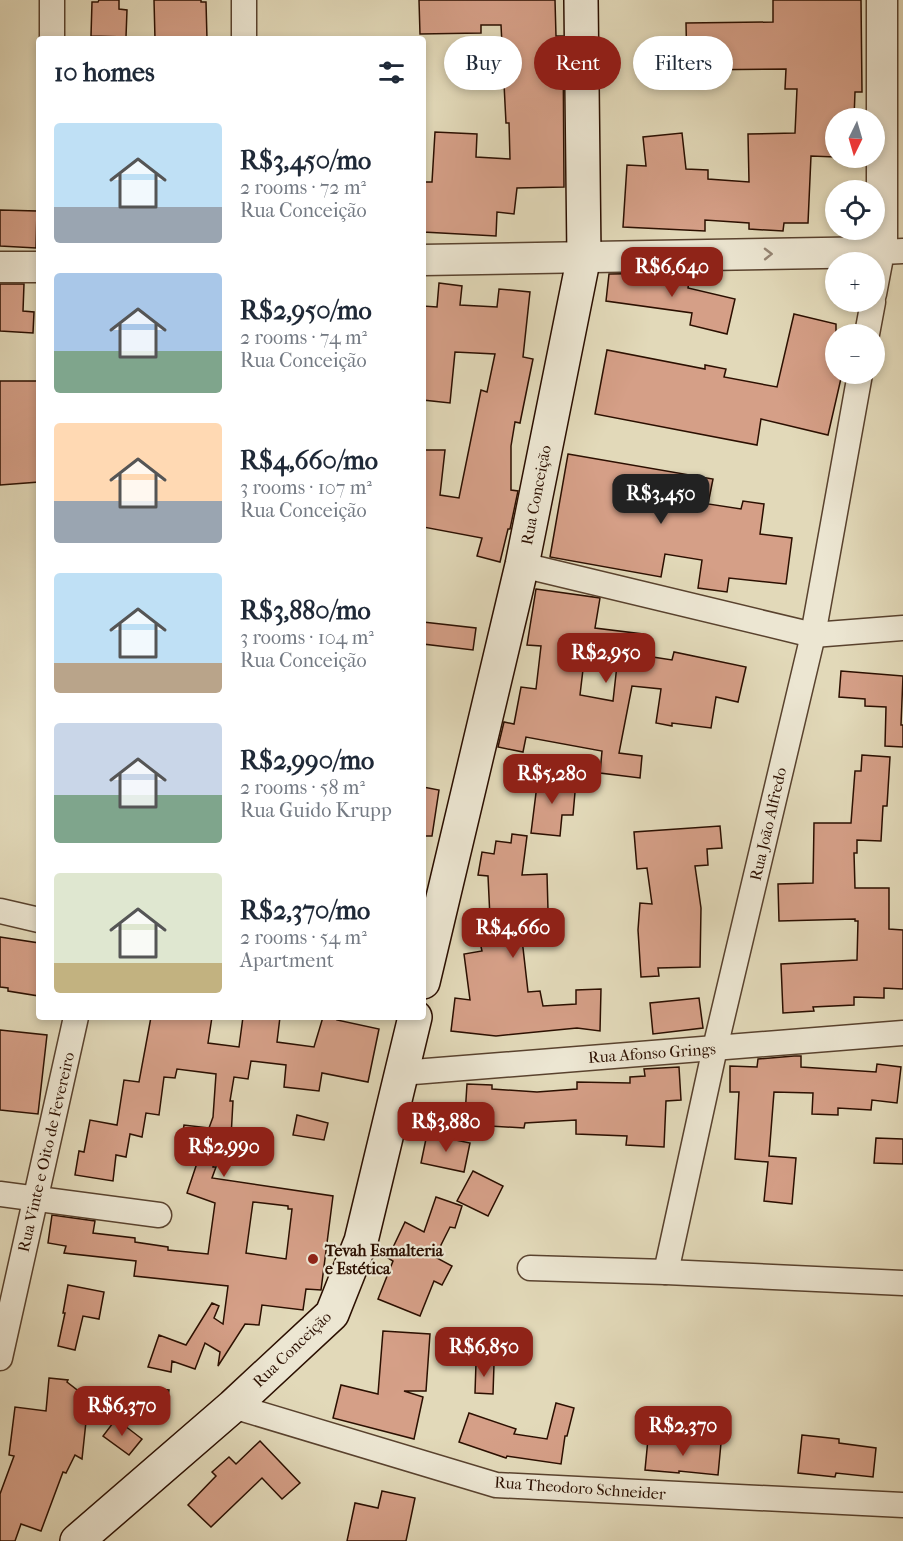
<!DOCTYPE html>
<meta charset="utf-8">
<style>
body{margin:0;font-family:"IM FELL French Canon",serif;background:#f2f2f3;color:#1f2937;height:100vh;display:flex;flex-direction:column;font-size:22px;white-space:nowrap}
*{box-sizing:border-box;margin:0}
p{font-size:20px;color:#747a83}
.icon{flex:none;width:33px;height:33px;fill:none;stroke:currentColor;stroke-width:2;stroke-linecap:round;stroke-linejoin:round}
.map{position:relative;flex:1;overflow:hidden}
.sheet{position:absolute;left:36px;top:36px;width:390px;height:984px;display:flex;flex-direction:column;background:#fff;border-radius:6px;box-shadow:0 3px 9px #0003}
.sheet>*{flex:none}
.banner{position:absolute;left:444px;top:36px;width:369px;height:54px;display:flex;gap:12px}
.needle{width:39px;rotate:185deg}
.buttons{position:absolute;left:825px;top:108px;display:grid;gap:12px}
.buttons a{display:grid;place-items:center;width:60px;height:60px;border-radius:50%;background:#fff;box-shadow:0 3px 9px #0003;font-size:30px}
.price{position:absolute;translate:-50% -51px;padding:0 14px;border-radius:12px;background:#8f2418;color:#fff;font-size:20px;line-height:39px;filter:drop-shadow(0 2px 3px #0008)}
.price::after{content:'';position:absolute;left:50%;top:36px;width:18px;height:14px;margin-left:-9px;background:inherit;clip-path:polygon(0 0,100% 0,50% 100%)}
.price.selected{background:#222;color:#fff}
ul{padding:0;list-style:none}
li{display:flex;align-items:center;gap:18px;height:150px;padding:0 18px}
li span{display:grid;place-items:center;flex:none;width:168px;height:120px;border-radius:6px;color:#555}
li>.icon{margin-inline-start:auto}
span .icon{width:72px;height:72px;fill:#fffc;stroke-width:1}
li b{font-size:26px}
h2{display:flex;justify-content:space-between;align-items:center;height:72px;padding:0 18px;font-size:26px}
.tag{padding:0 21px;border-radius:27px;background:#fff;box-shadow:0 3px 9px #0003;font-size:21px;line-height:54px}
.tag.selected{background:#8f2418;color:#fff}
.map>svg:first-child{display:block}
.building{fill:#d59f87;stroke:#2b0f00;stroke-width:1.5;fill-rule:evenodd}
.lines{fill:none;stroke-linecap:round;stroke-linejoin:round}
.minor-casing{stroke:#59422e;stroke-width:27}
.tertiary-casing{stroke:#59422e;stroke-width:33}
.secondary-casing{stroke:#2b0f00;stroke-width:36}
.minor{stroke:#ece6d2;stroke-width:24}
.tertiary{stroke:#ece6d2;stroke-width:30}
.secondary{stroke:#ece6d2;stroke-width:33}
.oneway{stroke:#958574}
.poi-dot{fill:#8f2418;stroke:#ece6d2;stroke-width:2}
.labels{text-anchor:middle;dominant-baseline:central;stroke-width:4.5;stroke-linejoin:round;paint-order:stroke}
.street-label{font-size:16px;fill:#2b0f00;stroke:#ece6d2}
.poi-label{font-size:16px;font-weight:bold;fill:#2b0f00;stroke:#ece6d2;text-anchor:start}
</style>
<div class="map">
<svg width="903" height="1541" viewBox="0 0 903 1541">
<rect width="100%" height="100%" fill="#e2d9b9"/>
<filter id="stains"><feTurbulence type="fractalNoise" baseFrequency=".00333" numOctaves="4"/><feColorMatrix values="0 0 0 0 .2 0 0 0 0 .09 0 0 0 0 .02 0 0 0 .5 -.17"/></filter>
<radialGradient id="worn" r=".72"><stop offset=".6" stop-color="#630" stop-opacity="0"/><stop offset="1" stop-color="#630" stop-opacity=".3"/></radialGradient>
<g class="building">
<path d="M99 0H119V9L127 10 126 37 91 36 92 2H98Z"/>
<path d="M154 0H201V2H206L207 39H155Z"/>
<path d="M419 0H555L556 36H563L564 187 517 188 514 214 497 212 496 236 423 232V182H432L435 132 477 134 476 157 510 159 509 123H506L501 25H481V33L420 34Z"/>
<path d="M773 0H861L862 92H855L854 118H836V157L811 156 808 223H784L783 231 749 229V223L705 220V231L623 227 627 165 646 166 643 137 682 133 686 169 708 170V179L749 182 748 134 795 133 797 89H785L786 69 687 70 686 23 773 22Z"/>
<path d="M0 210 37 211 36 248 0 246Z"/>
<path d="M679 273 690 274 688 288 735 299 727 334 690 325 692 313 606 301 609 274Z"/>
<path d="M439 283 462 286 460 305 497 307 499 289 530 292 523 357 533 359 520 423 515 422 511 446V490L518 491 510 529H508L500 562 477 556 482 538 423 527V450H445L440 495 459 498 481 390 487 392 495 354 455 352 450 403 423 400V306L437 307Z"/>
<path d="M0 284H24L23 311 34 312 33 333 0 331Z"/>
<path d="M794 314 836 324V374H842L828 435 761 419 757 445 595 414 607 350 705 369V365L726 369 724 377 777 387Z"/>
<path d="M0 381H39V482L0 485Z"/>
<path d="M568 454 713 479 708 504 741 509 743 501 764 504 760 534 792 538 786 584 729 578 727 592 698 588 702 560 665 554 661 577 550 557Z"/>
<path d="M536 589 600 598 595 628 643 634 640 655 672 660 674 652 746 667 738 702 716 697 711 728 672 723V726L656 723 661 689 632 686 619 753 642 756 640 778 600 773 602 751 526 737 523 752 498 747 504 722 514 724 521 687 536 689 541 646 527 645ZM584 661 617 665 613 701 580 695Z"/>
<path d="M423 622 476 628 473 650 423 644Z"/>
<path d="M841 671 903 676 901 725H903V747L885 746 886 707 865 706V699L839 697Z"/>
<path d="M862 755 890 757 887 806H883L881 841 857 840V853H854L855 888H889V929L903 930V989L884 988V998L854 997V1005L813 1007 814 1011 783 1013 781 964 857 960 858 921H855V919L779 921 778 884 813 883 814 823H851L855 771H861Z"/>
<path d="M538 777 576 781 573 815H562L560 836 531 833Z"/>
<path d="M423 787 439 790 432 836H423Z"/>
<path d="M720 826 722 848 707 849 708 865 695 866 701 908 700 967 658 968 659 976 641 977 638 930 640 903 652 904 647 868 637 869 634 832Z"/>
<path d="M512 834 527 836 522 875 547 874 548 910H524L529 937 522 939 528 992 540 991 543 1006 576 1004V990L601 989 600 1031 577 1028 496 1036 451 1031 455 998 470 1000 464 954 482 951 475 921 490 918 488 876 478 875 482 852 494 854 496 841 511 843Z"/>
<path d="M0 937 39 943V996L8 991V988L0 987Z"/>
<path d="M699 998 703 1028 653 1034 650 1003Z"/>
<path d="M151 1017H212L208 1043 239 1047 243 1017H280L277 1042 314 1047 323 1017H338L337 1020 379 1029 368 1082 322 1073 319 1091 284 1087 286 1065 251 1061 248 1079 234 1077 230 1101H233L231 1137 217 1138 213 1167H216L212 1178 333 1196 321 1290 306 1289 303 1310 262 1305 259 1325 245 1324 218 1366 220 1352 205 1343 195 1369 172 1361 171 1372 148 1367 159 1335 186 1345 212 1303 219 1306 214 1318 223 1324 228 1286 134 1276 136 1261 64 1253 66 1246 48 1243 52 1215 95 1221 93 1233 135 1238V1242L168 1247V1250L208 1254 215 1203 187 1193 201 1151 181 1148 184 1125 209 1128 213 1117 216 1074 177 1069 175 1078 164 1077 159 1115 146 1113 142 1137 130 1134 126 1157 116 1155 113 1181 75 1175 79 1151 84 1152 90 1120 117 1125 124 1080 139 1082ZM253 1202 288 1206V1209H292L286 1259 246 1253Z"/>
<path d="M0 1030 47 1035 38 1114 0 1110Z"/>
<path d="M794 1056H801V1067L876 1072 877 1064 901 1067 897 1103 872 1100 871 1110 838 1108V1115L812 1114 813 1093 774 1092 769 1156 796 1158 792 1204 764 1201 768 1162 735 1159 739 1092H730V1066L757 1067 758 1059Z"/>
<path d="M679 1067 681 1100 666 1101 664 1147 626 1145 627 1136 576 1134V1120L525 1123 524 1128 490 1126V1132L464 1131 467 1084 492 1085V1089L537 1092 577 1089V1082L630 1083V1077L645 1076 644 1069Z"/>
<path d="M297 1115 328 1123 324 1140 293 1135Z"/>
<path d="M427 1134 470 1143 464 1172 421 1163Z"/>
<path d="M876 1138 903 1139V1164L874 1163Z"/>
<path d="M473 1171 503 1186 488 1216 457 1201Z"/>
<path d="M436 1197 462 1206 455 1228 450 1227 435 1257 452 1266 442 1285 434 1281 420 1316 378 1299 393 1261 388 1258 405 1222 424 1232Z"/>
<path d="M68 1285 104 1292 99 1319 83 1316 75 1350 58 1346 65 1313H63Z"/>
<path d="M383 1331 430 1334 426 1391H404L423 1397 414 1439 333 1418 341 1385 378 1394Z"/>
<path d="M476 1363 494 1364 493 1394 475 1393Z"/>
<path d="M49 1378 68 1380 67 1382 94 1403H88L82 1459 75 1455 66 1473 63 1472 41 1531 21 1524 15 1541H0V1494L14 1456 9 1455 15 1407 46 1411Z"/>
<path d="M138 1387 169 1390 166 1414 135 1410Z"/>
<path d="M556 1403 574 1408 567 1436H565L561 1464 507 1456 506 1458 459 1442 469 1413 516 1429 514 1434 547 1439Z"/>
<path d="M116 1419 142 1439 129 1455 103 1436Z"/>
<path d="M802 1435 839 1439V1443L876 1448 873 1477 836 1473 835 1477 798 1473Z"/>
<path d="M648 1439 685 1442V1439L721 1443 718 1475 679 1471V1473L645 1470Z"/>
<path d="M260 1441 300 1483 282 1499 262 1478 211 1527 188 1505 216 1476 212 1472 229 1457 236 1464Z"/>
<path d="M382 1491 415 1498 406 1541H347L355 1503 378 1508Z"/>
</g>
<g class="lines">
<g class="minor-casing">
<g id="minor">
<path d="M52 0V39"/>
<path d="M244 39V0"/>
<path d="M874 294 882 252 903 251"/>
<path d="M867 334 873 302"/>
<path d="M522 565 813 635 903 628"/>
<path d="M0 911 39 920"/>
<path d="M401 1073 903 1033"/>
<path d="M0 1194 159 1215"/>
<path d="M530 1268 666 1272 903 1283"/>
<path d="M666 1272 715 1048 813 635 860 374"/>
<path d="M0 1358 76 1017"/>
<path d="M233 1406 496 1485 903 1505"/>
</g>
</g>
<g class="tertiary-casing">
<g id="tertiary">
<path d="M423 260 882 252V0"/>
<path d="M0 267H39"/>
</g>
</g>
<g class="secondary-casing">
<g id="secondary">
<path d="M423 982 522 565 584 256 581 0"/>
<path d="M77 1541 233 1406 332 1314 361 1241 415 1017"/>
</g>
</g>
<use href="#minor" class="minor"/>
<use href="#tertiary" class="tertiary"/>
<use href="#secondary" class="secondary"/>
</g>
<defs><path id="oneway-chevron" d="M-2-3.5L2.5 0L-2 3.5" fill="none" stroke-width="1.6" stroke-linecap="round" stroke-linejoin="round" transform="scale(1.5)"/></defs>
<use class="oneway" href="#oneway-chevron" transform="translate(768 254) rotate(-1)"/>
<circle class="poi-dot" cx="313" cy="1259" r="6"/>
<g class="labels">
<g class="street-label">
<text transform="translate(536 495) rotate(-79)">Rua Conceição</text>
<text transform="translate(768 824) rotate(-77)">Rua João Alfredo</text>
<text transform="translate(652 1053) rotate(-4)">Rua Afonso Grings</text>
<text transform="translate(46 1152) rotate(-77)">Rua Vinte e Oito de Fevereiro</text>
<text transform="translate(292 1349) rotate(-44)">Rua Conceição</text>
<text transform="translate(580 1488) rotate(4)">Rua Theodoro Schneider</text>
</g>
<g class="poi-label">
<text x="325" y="1250">Tevah Esmalteria<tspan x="325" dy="18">e Estética</tspan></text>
</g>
</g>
<rect width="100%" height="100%" filter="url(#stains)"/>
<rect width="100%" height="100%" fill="url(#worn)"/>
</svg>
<div class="buttons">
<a><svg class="needle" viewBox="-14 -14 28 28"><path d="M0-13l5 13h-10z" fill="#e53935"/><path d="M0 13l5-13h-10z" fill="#747a83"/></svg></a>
<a><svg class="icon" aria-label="locate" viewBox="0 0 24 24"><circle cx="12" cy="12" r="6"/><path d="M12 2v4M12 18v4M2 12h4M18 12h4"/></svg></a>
<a>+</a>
<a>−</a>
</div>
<b class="price" style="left:672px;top:298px">R$6,640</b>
<b class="price selected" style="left:661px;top:525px">R$3,450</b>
<b class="price" style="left:606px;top:684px">R$2,950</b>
<b class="price" style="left:552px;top:805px">R$5,280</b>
<b class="price" style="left:513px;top:959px">R$4,660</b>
<b class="price" style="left:446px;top:1153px">R$3,880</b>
<b class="price" style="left:224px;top:1178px">R$2,990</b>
<b class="price" style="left:484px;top:1378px">R$6,850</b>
<b class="price" style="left:122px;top:1437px">R$6,370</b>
<b class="price" style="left:683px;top:1457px">R$2,370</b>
<div class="banner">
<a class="tag">Buy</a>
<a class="tag selected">Rent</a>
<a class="tag">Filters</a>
</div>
<section class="sheet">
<h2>10 homes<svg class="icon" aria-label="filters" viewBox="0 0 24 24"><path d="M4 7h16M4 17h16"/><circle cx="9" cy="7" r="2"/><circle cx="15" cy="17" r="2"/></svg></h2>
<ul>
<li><span style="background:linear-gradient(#bfe0f5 70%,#9aa5b1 0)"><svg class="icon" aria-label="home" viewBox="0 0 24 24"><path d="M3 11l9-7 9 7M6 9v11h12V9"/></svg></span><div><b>R$3,450/mo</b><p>2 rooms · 72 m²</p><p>Rua Conceição</p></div></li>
<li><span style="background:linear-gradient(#a9c7e8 65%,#7fa58c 0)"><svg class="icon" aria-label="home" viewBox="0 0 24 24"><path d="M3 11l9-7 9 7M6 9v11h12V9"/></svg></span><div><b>R$2,950/mo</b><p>2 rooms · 74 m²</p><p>Rua Conceição</p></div></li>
<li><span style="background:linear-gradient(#ffd9b3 65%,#9aa5b1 0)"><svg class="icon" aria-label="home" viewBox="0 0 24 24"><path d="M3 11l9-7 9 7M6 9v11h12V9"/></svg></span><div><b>R$4,660/mo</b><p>3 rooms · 107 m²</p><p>Rua Conceição</p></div></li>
<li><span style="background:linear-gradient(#bfe0f5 75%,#b9a48a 0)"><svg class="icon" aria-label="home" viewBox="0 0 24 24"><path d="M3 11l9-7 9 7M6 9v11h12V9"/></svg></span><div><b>R$3,880/mo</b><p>3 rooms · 104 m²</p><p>Rua Conceição</p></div></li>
<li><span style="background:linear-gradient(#c9d6e8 60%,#7fa58c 0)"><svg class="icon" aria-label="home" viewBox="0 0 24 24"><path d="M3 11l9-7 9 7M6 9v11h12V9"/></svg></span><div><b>R$2,990/mo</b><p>2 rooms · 58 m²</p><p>Rua Guido Krupp</p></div></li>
<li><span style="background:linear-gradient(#dfe7d0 75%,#c2b280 0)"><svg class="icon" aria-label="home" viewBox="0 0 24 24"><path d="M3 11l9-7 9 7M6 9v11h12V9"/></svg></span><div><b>R$2,370/mo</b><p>2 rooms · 54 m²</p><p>Apartment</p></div></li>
</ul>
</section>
</div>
